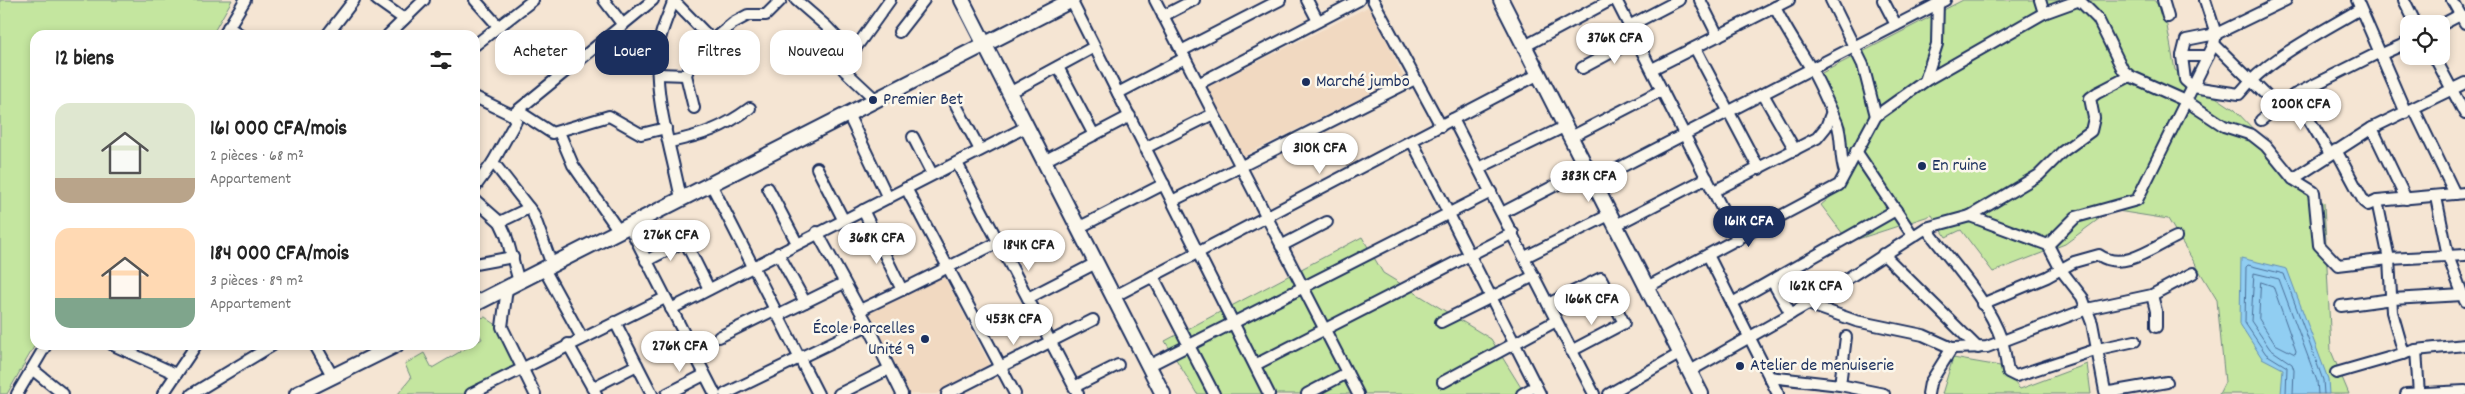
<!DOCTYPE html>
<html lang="fr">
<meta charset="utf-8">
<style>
body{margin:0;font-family:Dekko,sans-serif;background:#f6f6f6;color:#222;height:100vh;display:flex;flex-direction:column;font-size:19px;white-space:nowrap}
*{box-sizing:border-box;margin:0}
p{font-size:16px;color:#767676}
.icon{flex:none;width:28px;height:28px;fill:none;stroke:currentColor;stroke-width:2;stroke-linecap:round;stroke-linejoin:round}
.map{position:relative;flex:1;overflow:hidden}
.side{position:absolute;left:30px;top:30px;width:450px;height:320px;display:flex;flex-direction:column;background:#fff;border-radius:15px;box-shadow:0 2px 8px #0003}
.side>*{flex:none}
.top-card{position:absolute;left:495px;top:30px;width:475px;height:45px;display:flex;gap:10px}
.tools{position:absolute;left:2400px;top:15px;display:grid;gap:10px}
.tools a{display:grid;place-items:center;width:50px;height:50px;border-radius:10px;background:#fff;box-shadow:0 2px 8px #0003;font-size:25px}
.price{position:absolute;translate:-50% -42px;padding:0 11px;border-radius:18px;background:#fff;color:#222;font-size:16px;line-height:32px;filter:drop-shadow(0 1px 2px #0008)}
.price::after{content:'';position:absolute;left:50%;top:30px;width:15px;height:11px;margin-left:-8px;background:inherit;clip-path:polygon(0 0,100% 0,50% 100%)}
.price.current{background:#1b2f5e;color:#fff}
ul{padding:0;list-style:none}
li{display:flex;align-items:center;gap:15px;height:125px;padding:0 25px}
li span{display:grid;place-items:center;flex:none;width:140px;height:100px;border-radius:15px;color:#555}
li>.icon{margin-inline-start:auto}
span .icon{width:60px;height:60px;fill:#fffc;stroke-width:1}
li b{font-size:21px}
h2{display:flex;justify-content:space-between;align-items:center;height:60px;padding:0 25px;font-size:21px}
.pill{padding:0 18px;border-radius:15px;background:#fff;box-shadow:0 2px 8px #0003;font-size:18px;line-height:45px}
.pill.current{background:#1b2f5e;color:#fff}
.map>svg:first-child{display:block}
.built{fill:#f1d9c1}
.green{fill:#c4e69f;stroke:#708a7e}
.water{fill:#91cef2;stroke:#628eb7}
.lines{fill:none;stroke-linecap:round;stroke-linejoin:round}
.shore{stroke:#4a6f99;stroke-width:1}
.street-casing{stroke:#1b2f5e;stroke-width:14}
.secondary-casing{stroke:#1b2f5e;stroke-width:18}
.street{stroke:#fbf7ec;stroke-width:10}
.secondary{stroke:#fbf7ec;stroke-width:14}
.poi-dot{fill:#1b2f5e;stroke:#fbf7ec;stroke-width:2}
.labels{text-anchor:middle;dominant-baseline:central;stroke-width:5;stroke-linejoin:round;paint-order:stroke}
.poi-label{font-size:18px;fill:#1b2f5e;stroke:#fbf7ec;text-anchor:start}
</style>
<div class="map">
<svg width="2465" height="394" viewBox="0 0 2465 394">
<rect width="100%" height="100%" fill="#f5e5d3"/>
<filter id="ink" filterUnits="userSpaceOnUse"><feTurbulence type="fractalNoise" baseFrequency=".02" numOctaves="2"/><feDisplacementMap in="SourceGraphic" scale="10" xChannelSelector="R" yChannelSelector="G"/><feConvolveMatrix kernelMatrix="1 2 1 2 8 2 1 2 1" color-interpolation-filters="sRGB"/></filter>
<g filter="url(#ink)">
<g class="built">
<path d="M1370 6 1404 77 1241 157 1207 87Z"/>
<path d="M941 270 990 365 936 394H903L860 312Z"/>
</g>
<g class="green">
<path d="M0 0H232L212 35H35V345L7 394H0Z"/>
<path d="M1963 0H2154L2165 15 2175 70 2235 110 2324 203 2331 351 2349 394H2219L2225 382 2217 300 2168 219 2111 210 2065 244 1993 272 1961 230 1946 237 1932 215 1849 242 1821 205 1846 184 1845 126 1814 77Z"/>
<path d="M1362 237 1383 273 1491 339 1525 394H1197L1165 341Z"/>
<path d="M485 317 498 326 520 374 481 394H398L411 378 405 364 424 353 432 368 482 339 475 326V319Z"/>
<path d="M1953 358 2000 366 2020 389 2087 364 2091 394H1942Z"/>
</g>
<path class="water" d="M2241 258 2287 269 2328 379 2329 394H2281L2283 369 2262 358 2240 324Z"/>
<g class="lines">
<g class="shore">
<path d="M2261 282 2273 286 2296 351 2295 354 2275 344 2259 319Z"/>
<path d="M2286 394 2287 367 2266 354 2245 323 2246 267 2248 265 2284 274 2323 380 2324 394"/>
<path d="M2293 394 2294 370 2292 364 2270 349 2251 321 2254 273 2279 279 2317 381 2318 394"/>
</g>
<g class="street-casing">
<g id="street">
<path d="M377 0 404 19"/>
<path d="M475 0 499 27"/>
<path d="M604 0 623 25"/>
<path d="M673 0 711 39"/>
<path d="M674 0C668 16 659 34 658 51 654 100 672 152 681 199"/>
<path d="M796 0 826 26 852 53 843 65 844 70 876 100"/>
<path d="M1071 0 1269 394"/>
<path d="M1155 0 1358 394"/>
<path d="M1307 0 1318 21"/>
<path d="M1373 0 1441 126"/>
<path d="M1616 0 1738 240"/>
<path d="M1700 0 1718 36"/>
<path d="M1831 0 1863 65 1876 116"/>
<path d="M1883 0 1896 25"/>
<path d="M2040 0 2044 13"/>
<path d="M2163 0 2168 17"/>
<path d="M2286 0 2216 34 2186 40 2182 56 2185 80 2193 87 2239 94C2268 58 2320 33 2360 9"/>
<path d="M2357 0 2406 113"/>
<path d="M2404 0 2416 24"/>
<path d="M2452 0 2465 23"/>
<path d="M2080 1 2098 19 2123 70 2130 76 2186 101 2224 126 2252 135 2266 146 2293 179 2314 192 2319 245 2338 265 2389 259 2465 255"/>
<path d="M1775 7C1785 29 1798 47 1810 67 1820 83 1829 106 1837 123 1843 139 1839 156 1845 172"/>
<path d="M1163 16 1194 0"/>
<path d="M2441 25 2460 15"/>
<path d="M1629 26 1679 0"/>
<path d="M228 27 241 35"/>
<path d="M899 32 924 0"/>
<path d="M224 35 245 0"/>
<path d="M327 35 354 0"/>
<path d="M388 35 424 0"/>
<path d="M2214 44 2278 107"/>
<path d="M475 45 533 0"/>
<path d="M1525 46 1611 0"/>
<path d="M1695 48 1759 169"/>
<path d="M1181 51 1280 0"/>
<path d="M852 53 890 0"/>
<path d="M2382 54 2409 42"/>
<path d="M2182 56H2208"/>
<path d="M2434 56 2465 114"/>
<path d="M1058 67 1094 135"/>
<path d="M1582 68 1636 39"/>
<path d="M1652 69 1789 0"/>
<path d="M658 74 686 75"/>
<path d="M1925 81 1937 44 1938 0"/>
<path d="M1198 84 1359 0"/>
<path d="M1009 93 1094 47"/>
<path d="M1118 93 1185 58"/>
<path d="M1763 94 1795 150"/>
<path d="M2294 95 2330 154"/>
<path d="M475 97 512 115 516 121 493 162 475 187"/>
<path d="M956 105 980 150"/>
<path d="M694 108 686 75 693 56 733 23 748 15H766L781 0"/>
<path d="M2414 109 2455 194"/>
<path d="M518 111 552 133 609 116 641 134 666 128"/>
<path d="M848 114 888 198"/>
<path d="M512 115 653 0"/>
<path d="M1453 119 1594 394"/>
<path d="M2261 120 2294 95 2380 52"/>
<path d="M2372 128 2406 199"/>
<path d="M559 132 573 165 619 231"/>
<path d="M913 137 932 174"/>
<path d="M1571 137 1662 90"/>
<path d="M1412 141 1540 394"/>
<path d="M670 142C703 135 723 128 750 108"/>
<path d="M1145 148 1213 114"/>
<path d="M2336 150 2364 202 2368 205 2377 201 2465 193"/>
<path d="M1856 151 1913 236"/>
<path d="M1044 161 1130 116"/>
<path d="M493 162 533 213 552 265"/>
<path d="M957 163 1078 394"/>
<path d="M817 168 843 219"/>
<path d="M1479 168 1566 126"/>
<path d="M2293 179 2372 128 2465 83"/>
<path d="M1594 181 1945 0"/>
<path d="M711 184 818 394"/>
<path d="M768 188 797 243"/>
<path d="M906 188 1015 394"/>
<path d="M1714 191 1817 138 1826 127 1831 114"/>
<path d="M2436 197 2448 256 2465 301"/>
<path d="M475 200 500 222 506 235 519 282"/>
<path d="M1172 201 1415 79"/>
<path d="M2377 201 2389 259 2392 312 2404 354"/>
<path d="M1502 213 1558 184"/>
<path d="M1970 216 2039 175 2062 152 2091 131 2094 118 2090 98 2097 93 2130 76"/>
<path d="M500 222 529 208"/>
<path d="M1616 225 1707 178"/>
<path d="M629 226 715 394"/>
<path d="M1078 228 1164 184"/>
<path d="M1926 228C1952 263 1987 298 2002 341 2005 350 2006 362 2008 372L2016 376 2098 349 2135 341"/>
<path d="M817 232 868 325 902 394"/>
<path d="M2048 245 2076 217 2137 200 2214 44 2216 34 2205 0"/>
<path d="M1281 246 1327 222"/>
<path d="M778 253 805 302"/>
<path d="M1883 254 1978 348"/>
<path d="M1708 255 1778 394"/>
<path d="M1525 257 1611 214"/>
<path d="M646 261 685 241 709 289"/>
<path d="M475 264 513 257"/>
<path d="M544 269 582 338"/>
<path d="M1153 276 1214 394"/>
<path d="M1772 281 1791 314"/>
<path d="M1647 287 1839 185 1876 116 1925 81 2044 13 2080 0"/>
<path d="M507 288 502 327 535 394"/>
<path d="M902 290 999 242"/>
<path d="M2152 295 2156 311V327"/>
<path d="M1113 297 1539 74"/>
<path d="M1028 298 1096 263"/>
<path d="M1732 303 1896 210"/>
<path d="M1548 304 1601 278 1624 323 1571 351"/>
<path d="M1808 304 1856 321 1923 335 1952 348 1987 347 2087 309 2152 295 2193 273"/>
<path d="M1982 304 2047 277 2074 262 2099 255C2123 272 2154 247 2176 237"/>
<path d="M2341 306 2392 299 2463 295"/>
<path d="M671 309 1026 127"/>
<path d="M860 310 902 290 863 210"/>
<path d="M777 316 844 283"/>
<path d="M615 322 652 394"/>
<path d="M1441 322 1534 276"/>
<path d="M719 337 774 310"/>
<path d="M568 344 596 394"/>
<path d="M113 345 176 374"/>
<path d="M315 345 333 377"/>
<path d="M2416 350 2419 394"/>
<path d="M1255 365 1513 233"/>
<path d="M1148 366 1491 192"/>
<path d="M32 369 63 394"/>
<path d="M1690 371 1808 304 1926 228 1970 216 2048 245 2061 270 2082 297 2092 323 2105 391 2110 392 2167 382"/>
<path d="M2336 373 2416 350 2465 345"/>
<path d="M1769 377 1840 385 1884 394"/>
<path d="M1443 382 1556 321"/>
<path d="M1840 385 1846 337"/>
<path d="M1074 387 1118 365"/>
<path d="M592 388 637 365"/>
<path d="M17 394 46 345"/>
<path d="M163 394 196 345"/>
<path d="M192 394 273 345"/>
<path d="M471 394 665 298"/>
<path d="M667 394 704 375"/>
<path d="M725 394 868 325"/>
<path d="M839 394 889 369"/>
<path d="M947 394 1093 320"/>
<path d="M1307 394 1347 373"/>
<path d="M1522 394 1536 386"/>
<path d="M1609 394 1681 353"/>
<path d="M1928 394 1930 383 1952 348"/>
<path d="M2406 394 2465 391"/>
</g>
</g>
<g class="secondary-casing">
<g id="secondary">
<path d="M962 0 1163 394"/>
<path d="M1501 0 1701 394"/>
<path d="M475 304 1072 0"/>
<path d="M297 394 396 345"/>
</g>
</g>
<use href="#street" class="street"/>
<use href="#secondary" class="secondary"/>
</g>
</g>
<g class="poi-dot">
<circle cx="1306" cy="82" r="5"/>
<circle cx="873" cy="100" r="5"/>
<circle cx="1922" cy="166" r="5"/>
<circle cx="925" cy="339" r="5"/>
<circle cx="1740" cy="366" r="5"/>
</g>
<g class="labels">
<g class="poi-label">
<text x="1316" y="82">Marché jumbo</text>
<text x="883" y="100">Premier Bet</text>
<text x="1932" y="166">En ruine</text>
<text x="915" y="329" text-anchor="end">École Parcelles<tspan x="915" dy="21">Unité 9</tspan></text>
<text x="1750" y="366">Atelier de menuiserie</text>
</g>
</g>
</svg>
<div class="tools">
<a><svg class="icon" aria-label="locate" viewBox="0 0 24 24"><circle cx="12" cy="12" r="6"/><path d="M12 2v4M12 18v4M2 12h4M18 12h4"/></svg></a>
</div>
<b class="price" style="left:1615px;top:65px">376K CFA</b>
<b class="price" style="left:2301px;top:131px">200K CFA</b>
<b class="price" style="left:1320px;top:175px">310K CFA</b>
<b class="price" style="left:1589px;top:203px">383K CFA</b>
<b class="price current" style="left:1749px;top:248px">161K CFA</b>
<b class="price" style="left:671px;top:262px">276K CFA</b>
<b class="price" style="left:877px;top:265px">368K CFA</b>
<b class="price" style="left:1029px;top:272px">184K CFA</b>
<b class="price" style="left:1816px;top:313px">162K CFA</b>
<b class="price" style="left:1592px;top:326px">166K CFA</b>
<b class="price" style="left:1014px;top:346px">453K CFA</b>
<b class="price" style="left:680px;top:373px">276K CFA</b>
<div class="top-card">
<a class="pill">Acheter</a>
<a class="pill current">Louer</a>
<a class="pill">Filtres</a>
<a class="pill">Nouveau</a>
</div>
<section class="side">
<h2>12 biens<svg class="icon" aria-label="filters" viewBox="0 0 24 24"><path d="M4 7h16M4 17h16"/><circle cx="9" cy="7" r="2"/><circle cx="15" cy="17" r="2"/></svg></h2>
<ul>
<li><span style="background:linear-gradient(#dfe7d0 75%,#b9a48a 0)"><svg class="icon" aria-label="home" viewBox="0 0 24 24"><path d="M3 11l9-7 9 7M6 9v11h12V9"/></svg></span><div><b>161 000 CFA/mois</b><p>2 pièces · 68 m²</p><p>Appartement</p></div></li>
<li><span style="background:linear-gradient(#ffd9b3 70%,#7fa58c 0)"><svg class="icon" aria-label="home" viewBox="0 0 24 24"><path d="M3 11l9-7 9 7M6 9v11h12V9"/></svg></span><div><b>184 000 CFA/mois</b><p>3 pièces · 89 m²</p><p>Appartement</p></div></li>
</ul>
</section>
</div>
